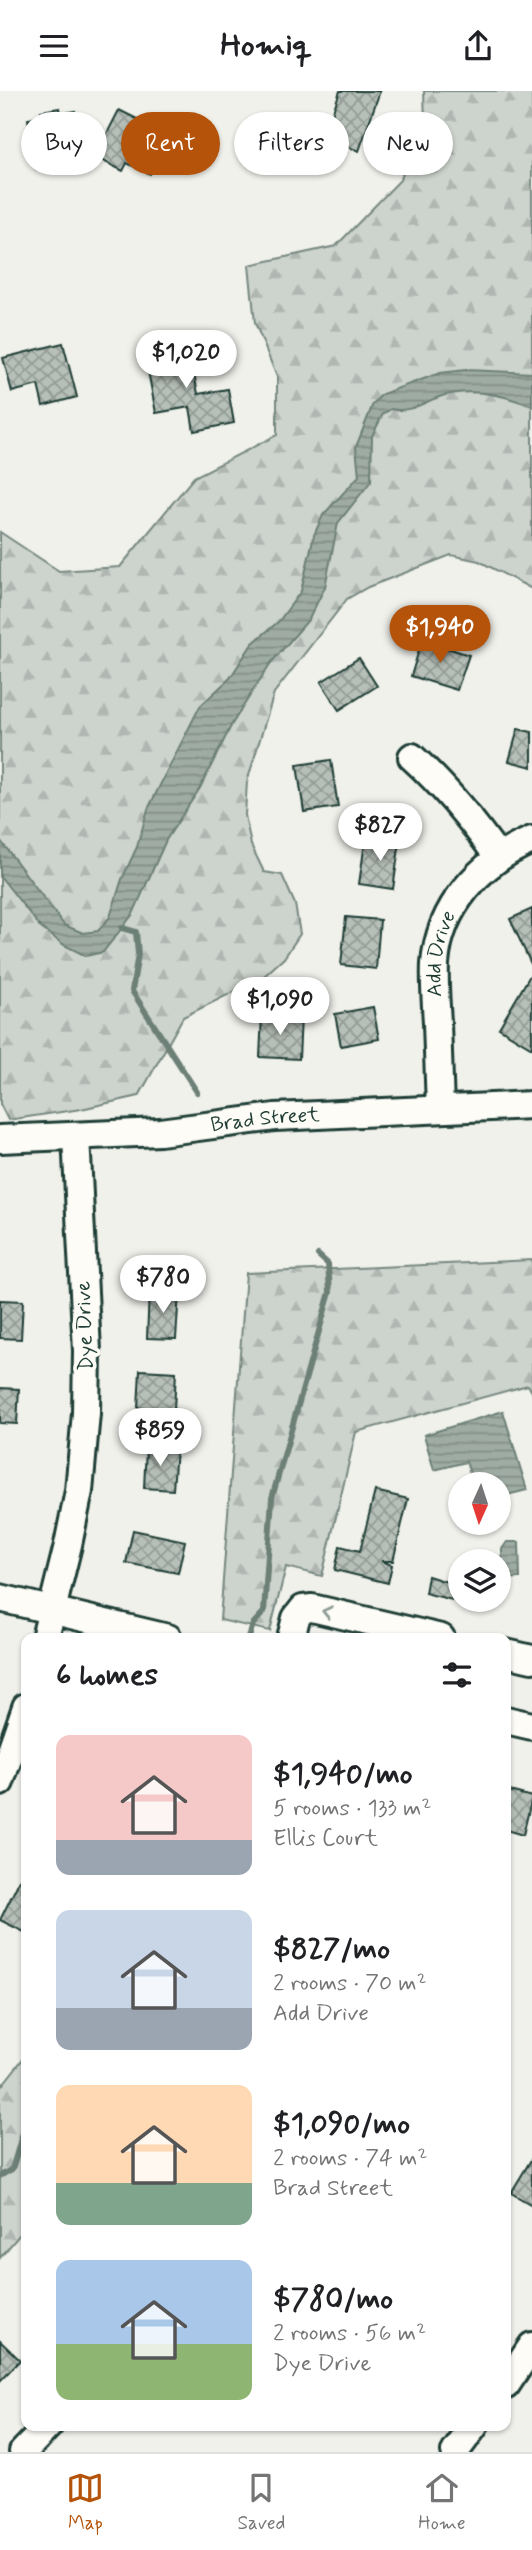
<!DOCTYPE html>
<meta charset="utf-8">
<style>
body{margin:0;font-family:Mynerve,sans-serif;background:#f6f6f6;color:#202124;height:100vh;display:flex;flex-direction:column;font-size:26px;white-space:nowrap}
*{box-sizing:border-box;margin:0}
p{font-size:23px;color:#757577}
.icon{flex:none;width:38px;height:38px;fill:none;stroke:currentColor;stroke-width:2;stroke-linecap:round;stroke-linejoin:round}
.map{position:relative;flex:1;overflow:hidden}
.panel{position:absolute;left:21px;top:1542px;width:490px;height:798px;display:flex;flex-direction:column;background:#fff;border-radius:14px;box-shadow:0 2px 5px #0004}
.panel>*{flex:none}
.top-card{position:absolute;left:21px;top:21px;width:490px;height:63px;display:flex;gap:14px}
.needle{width:46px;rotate:183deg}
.controls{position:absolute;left:448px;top:1381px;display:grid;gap:14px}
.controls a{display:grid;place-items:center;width:63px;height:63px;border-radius:50%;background:#fff;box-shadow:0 2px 5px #0004;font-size:35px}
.price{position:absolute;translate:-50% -60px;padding:0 16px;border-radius:24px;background:#fff;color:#222;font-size:23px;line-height:46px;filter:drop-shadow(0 2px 4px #0008)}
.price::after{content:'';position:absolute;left:50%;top:42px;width:21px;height:16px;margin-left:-10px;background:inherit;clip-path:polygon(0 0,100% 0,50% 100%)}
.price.on{background:#b45309;color:#fff}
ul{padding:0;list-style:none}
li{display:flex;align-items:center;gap:21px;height:175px;padding:0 35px}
li span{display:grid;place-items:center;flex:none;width:196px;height:140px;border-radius:14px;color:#555}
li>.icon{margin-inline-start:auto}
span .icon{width:84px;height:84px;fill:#fffc;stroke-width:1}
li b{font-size:30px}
h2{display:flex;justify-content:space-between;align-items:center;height:84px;padding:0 35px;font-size:30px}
.tag{padding:0 24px;border-radius:32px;background:#fff;box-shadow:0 2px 5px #0004;font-size:24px;line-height:63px}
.tag.on{background:#b45309;color:#fff}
header{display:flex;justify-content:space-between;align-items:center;height:91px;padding:0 35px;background:#fff;font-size:32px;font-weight:800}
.tabs{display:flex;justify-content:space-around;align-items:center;height:98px;border-top:2px solid #e0e0e0;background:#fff;font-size:19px;color:#757577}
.tabs a{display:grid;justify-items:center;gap:4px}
.tabs .on{color:#b45309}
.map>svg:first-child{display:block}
.forest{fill:url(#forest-firs);stroke:#768880;stroke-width:2}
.water{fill:url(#water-rules);stroke:#6c8077;stroke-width:2}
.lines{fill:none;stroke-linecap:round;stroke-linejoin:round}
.stream{stroke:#6c8077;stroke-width:6}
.building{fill:url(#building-cross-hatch);stroke:#1f3d34;stroke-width:2}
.minor-casing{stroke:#1f3d34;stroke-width:32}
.minor{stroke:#fdfcf7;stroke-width:26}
.oneway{stroke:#8e9c96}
.labels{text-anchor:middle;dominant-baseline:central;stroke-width:7;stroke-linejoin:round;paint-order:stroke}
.street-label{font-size:21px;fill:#1f3d34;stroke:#fdfcf7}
</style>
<header><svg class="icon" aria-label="menu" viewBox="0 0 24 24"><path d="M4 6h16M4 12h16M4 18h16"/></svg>Homiq<svg class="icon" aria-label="share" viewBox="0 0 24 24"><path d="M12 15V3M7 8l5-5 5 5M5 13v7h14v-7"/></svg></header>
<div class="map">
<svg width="532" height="2361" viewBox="0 0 532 2361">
<defs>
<pattern id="forest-firs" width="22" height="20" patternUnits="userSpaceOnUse" patternTransform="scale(1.75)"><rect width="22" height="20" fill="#cdd3cd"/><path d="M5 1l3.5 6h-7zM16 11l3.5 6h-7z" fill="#b0b6b1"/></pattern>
<pattern id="water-rules" width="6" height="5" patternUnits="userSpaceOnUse" patternTransform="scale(1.75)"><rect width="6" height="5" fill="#9faca4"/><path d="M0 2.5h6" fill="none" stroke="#818d86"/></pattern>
<pattern id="building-cross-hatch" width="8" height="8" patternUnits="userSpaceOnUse" patternTransform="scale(1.75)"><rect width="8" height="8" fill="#b6bfb8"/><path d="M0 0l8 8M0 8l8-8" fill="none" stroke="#939c96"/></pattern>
</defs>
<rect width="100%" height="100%" fill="#f0f1eb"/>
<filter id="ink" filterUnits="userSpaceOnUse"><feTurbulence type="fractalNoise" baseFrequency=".0143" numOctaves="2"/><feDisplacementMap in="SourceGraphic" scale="14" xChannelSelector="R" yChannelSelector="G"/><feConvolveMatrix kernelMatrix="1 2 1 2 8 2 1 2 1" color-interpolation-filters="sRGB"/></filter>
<g filter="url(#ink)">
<g class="forest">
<path d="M424 0H532V498L479 470 451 464 368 496 347 508 274 602 247 691 245 724 251 754 264 781 282 784 295 813 300 843 284 867 262 887 183 926 139 1005 81 1018 8 1029 0 1013V441L59 480 120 476 194 386 277 344V286L255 232 249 174 336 155 400 89 425 32Z"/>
<path d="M532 1169V1301L528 1294 356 1341 322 1485 286 1476 270 1540 220 1529 246 1182Z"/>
<path d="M26 1964V2136L0 2167V1997Z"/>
</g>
<g class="water">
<path d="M466 279 532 282V315C502 303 470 296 439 306 422 312 410 322 391 318L383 323 372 345 371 390 338 432 325 496 309 528 270 573 232 633 200 697 166 749 133 823 103 861 86 865 64 854 41 837 0 785V749L64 834 83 842 98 840 110 826 122 788 137 756 148 718 200 615 230 587 252 553 279 530 301 500 314 444 323 424 359 385 356 356 373 313 382 303 440 282Z"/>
<path d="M503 1320 527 1399 499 1406V1393H468L473 1391 466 1371 434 1379 424 1344Z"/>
<path d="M507 1451H519L520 1487 502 1488V1458Z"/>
</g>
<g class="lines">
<g class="stream">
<path d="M122 837 136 841 138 863 132 900 197 1001"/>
<path d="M249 1547 253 1533 264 1521 272 1407 330 1201 328 1173 318 1164"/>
<path d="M0 2085 12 2078 26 2032"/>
</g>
</g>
<g class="building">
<path d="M340 0H380L359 60 324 47Z"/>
<path d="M60 17 61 23 75 20 83 71 36 78 28 28 42 26 41 20Z"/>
<path d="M119 19 151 35 148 40 167 49 150 83 127 72 123 80 95 66Z"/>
<path d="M63 252 77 306 43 315 38 294 12 301 3 267Z"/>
<path d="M189 256 198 303 228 298 234 332 194 340 190 316 156 322 145 264Z"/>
<path d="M422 549 469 564 457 599 411 585Z"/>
<path d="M359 567 377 595 339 619 321 591Z"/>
<path d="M518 638 532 641V676L509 670Z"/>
<path d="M331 669 338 716 304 721 297 674Z"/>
<path d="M366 745 400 750 393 798 359 793Z"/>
<path d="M532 818V875L510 828Z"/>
<path d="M346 826 380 829 376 878 341 874Z"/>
<path d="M532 881V957L499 937Z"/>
<path d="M373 916 379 948 341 955 335 923Z"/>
<path d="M262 923 301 925 299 968 260 966Z"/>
<path d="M149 1200 179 1201 176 1248 147 1247Z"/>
<path d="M0 1209 23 1210 21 1248 0 1247Z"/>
<path d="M140 1279 176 1281 174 1319 138 1317Z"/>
<path d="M0 1297 19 1298 17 1333 0 1332Z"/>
<path d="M146 1356 176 1358 173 1399 144 1397Z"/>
<path d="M375 1400 408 1408 393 1470H381L392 1474 388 1492 335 1479 340 1455 360 1460Z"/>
<path d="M133 1439 185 1450 178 1482 126 1472Z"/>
<path d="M428 1485 460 1495V1511L425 1502Z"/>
<path d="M506 1699 532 1706 523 1744 506 1739Z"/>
<path d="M26 1776V1842L0 1829Z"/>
<path d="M532 2067V2114L511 2102Z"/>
<path d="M0 2250 20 2269 0 2290Z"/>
</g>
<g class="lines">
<g class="minor-casing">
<g id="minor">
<path d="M412 666C445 696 472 729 498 766"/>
<path id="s1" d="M440 1018C439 990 438 961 437 932 436 913 434 893 435 873 439 816 481 770 532 749"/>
<path id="s2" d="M0 1048 160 1041 275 1026 532 1014"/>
<path d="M0 1507 168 1547"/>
<path d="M45 1547 68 1454 79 1400 86 1322 87 1260 76 1045"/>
<path d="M291 1547 296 1527 303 1518 312 1517 441 1547"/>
<path d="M506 1562 532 1568"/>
<path d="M506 1629 532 1635"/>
<path d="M0 1691 26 1616"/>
<path d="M506 2294 532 2255"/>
<path d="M23 2361 49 2334"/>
<path d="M455 2361 475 2334"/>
</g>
</g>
<use href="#minor" class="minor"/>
</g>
<defs><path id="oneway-chevron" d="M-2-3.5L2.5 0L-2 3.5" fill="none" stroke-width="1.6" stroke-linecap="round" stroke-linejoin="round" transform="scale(1.75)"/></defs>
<use class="oneway" href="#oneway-chevron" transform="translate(327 1521) rotate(-167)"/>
</g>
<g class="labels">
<g class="street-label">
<text stroke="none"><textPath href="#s1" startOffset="156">Add Drive</textPath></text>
<text stroke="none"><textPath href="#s2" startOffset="266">Brad Street</textPath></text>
<text transform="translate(85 1235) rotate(-92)">Dye Drive</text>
</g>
</g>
</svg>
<div class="controls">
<a><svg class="needle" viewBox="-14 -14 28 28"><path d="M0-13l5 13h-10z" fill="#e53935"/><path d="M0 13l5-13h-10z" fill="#757577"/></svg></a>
<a><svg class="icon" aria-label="layers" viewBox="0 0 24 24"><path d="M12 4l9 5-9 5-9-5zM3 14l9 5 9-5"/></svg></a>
</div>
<b class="price" style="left:186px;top:299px">$1,020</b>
<b class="price on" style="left:440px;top:574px">$1,940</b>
<b class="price" style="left:380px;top:772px">$827</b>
<b class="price" style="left:280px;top:946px">$1,090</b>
<b class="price" style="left:163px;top:1224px">$780</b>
<b class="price" style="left:160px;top:1377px">$859</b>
<div class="top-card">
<a class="tag">Buy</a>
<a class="tag on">Rent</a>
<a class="tag">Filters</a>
<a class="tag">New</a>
</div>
<section class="panel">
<h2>6 homes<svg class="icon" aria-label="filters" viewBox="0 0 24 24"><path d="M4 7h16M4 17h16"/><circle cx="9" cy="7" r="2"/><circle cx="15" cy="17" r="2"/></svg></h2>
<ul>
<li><span style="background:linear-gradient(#f6c9c9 75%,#9aa5b1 0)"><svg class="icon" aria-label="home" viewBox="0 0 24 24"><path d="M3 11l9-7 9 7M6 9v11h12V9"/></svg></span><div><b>$1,940/mo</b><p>5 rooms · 133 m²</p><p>Ellis Court</p></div></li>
<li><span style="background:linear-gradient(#c9d6e8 70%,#9aa5b1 0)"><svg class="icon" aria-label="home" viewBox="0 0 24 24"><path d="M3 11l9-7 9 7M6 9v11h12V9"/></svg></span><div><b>$827/mo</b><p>2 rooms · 70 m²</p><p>Add Drive</p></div></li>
<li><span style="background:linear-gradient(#ffd9b3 70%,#7fa58c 0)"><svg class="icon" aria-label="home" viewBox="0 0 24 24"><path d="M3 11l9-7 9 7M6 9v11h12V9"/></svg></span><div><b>$1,090/mo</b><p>2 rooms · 74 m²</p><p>Brad Street</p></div></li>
<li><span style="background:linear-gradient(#a9c7e8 60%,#8fb573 0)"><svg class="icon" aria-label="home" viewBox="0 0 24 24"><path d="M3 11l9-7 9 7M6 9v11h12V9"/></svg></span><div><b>$780/mo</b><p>2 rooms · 56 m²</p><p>Dye Drive</p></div></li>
</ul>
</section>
</div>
<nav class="tabs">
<a class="on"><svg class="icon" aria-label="map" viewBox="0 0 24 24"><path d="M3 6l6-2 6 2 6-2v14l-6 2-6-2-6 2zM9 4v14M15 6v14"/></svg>Map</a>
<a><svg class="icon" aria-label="saved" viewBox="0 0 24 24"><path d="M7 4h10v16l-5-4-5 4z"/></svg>Saved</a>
<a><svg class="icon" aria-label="home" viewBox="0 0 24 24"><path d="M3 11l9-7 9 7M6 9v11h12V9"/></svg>Home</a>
</nav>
